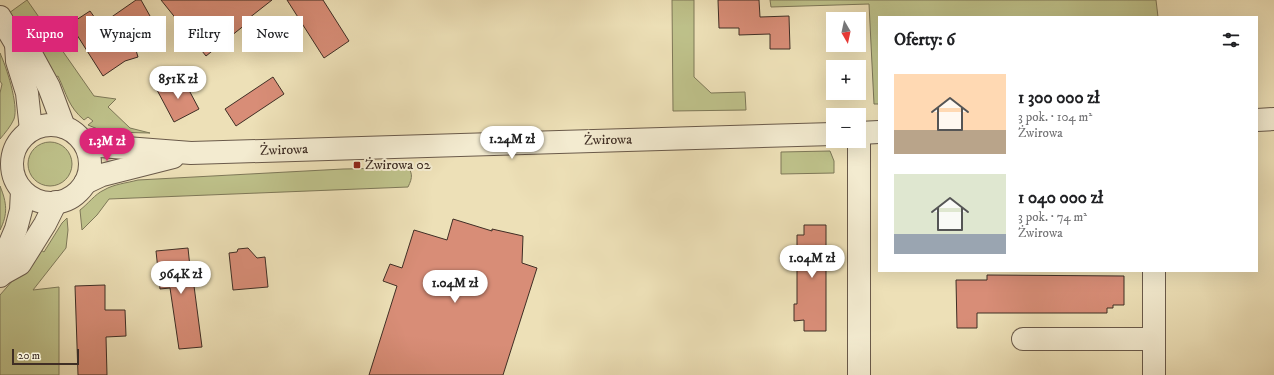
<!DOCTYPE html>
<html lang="pl">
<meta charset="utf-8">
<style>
body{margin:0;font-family:"IM FELL DW Pica",serif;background:#f6f6f6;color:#202124;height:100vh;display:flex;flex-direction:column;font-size:15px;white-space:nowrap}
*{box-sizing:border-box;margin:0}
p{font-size:13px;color:#757577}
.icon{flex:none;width:22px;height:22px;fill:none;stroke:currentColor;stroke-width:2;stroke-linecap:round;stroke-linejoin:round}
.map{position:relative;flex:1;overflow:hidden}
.details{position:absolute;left:878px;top:16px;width:380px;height:256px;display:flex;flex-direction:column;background:#fff;border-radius:0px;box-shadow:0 4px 16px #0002}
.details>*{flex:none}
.banner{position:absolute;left:12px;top:16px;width:380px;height:36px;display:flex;gap:8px}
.needle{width:26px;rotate:171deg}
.fabs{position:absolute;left:826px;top:12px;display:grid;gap:8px}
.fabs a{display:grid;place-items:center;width:40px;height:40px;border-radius:0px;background:#fff;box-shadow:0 4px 16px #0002;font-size:20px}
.scale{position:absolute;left:12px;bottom:10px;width:67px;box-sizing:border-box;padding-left:4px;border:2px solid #3f2e25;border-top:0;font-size:11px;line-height:14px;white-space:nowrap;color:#3f2e25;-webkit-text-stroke:3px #f3ebd0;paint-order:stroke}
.price{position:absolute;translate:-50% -34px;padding:0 9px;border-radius:14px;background:#fff;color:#222;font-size:13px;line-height:26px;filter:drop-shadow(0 1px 2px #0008)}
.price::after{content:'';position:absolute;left:50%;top:24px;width:12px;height:9px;margin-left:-6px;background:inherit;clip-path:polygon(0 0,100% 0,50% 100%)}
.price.current{background:#db2777;color:#fff}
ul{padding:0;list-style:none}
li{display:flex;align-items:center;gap:12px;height:100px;padding:0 16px}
li span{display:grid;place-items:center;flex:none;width:112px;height:80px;border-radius:0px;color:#555}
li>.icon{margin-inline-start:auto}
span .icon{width:48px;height:48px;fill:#fffc;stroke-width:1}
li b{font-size:17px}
h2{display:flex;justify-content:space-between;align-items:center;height:48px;padding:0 16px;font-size:17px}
.tag{padding:0 14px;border-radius:0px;background:#fff;box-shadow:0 4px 16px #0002;font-size:14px;line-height:36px}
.tag.current{background:#db2777;color:#fff}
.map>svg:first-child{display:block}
.green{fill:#bec18a;stroke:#7e7858}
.building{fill:#d88d77;stroke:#3f2e25}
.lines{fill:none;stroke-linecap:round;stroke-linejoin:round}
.minor-casing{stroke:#6a5a4a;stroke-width:24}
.minor{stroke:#f3ebd0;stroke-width:22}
.poi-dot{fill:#8f2418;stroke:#f3ebd0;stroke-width:1.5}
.labels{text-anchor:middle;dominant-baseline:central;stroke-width:4;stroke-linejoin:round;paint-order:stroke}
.street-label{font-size:14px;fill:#3f2e25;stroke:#f3ebd0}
.poi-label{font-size:14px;fill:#3f2e25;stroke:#f3ebd0;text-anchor:start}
</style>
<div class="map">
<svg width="1274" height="375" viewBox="0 0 1274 375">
<rect width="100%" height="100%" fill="#ede0b7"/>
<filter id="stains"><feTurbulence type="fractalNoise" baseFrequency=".005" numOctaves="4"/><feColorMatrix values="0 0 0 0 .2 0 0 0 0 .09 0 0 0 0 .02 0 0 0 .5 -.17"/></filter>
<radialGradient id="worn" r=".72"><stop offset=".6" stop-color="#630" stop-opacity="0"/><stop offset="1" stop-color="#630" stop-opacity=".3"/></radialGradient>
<g class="green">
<path d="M27 0 94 96 116 99 108 107 130 128 150 133 107 132 100 130 88 125 93 121 88 117 84 120C68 106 67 95 58 76L52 79 30 40 9 13Z"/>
<path d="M672 0H694V77L711 93 745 92 746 110 673 111Z"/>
<path d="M770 0H1156L1158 17H879V104H874L869 4 771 7Z"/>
<path d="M0 53C6 66 19 105 14 119 11 126 5 133 0 139V93L2 84 0 81Z"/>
<circle cx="50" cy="164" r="22"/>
<path d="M830 151 834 161V173L781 174V152Z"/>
<path d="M405 164C413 172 413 177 408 187L109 199 97 215 82 230 80 210C88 204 95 194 104 190 114 184 127 183 138 180L343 169 394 168 398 165Z"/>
<path d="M0 186C7 203 8 214 0 230Z"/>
<path d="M67 218 68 230 66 248 33 290 59 287V375H0V295L27 264 38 248 44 252 62 223Z"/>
</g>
<g class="building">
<path d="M136 0H141L150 16 130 30 138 57 125 61 103 76 70 24 90 11 100 25Z"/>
<path d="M161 0H272L244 22 246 24 206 56Z"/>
<path d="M287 0H323L349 41 324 58Z"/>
<path d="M718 0H759L760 17 789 16 790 49H770V34L739 35V28H719Z"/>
<path d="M182 77 199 109 174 122 157 90Z"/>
<path d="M273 77 284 94 236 126 225 109Z"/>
<path d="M453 219 492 231V229L523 236 522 263 537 268 503 375H369L397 286 383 281 390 264 402 268 414 230 447 240Z"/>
<path d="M804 225H826V331H804V320L794 321V304H797V235H804Z"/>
<path d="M188 248 192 286H194L202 347 179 349 170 288 160 289 156 251Z"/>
<path d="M248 248 257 258 265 257 268 287 233 290 229 253 237 252 238 249Z"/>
<path d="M987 275 1124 276V305H1113V308H1107V313H977V328H957L956 280H987Z"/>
<path d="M105 285V310H125L126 336 106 337 107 375H78L75 286Z"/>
</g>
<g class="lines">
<g class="minor-casing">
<g id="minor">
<path d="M0 17 16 44 31 54 49 87 64 127"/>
<path d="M16 44 17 61 27 93 31 130"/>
<path d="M1257 120 1274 119"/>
<circle cx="51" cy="164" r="39"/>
<path d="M859 133 879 132"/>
<path d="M84 142 100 146 191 153 833 134"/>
<path d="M85 183 102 175 173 157"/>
<path d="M2 274 5 255 16 229 21 210 22 191"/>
<path d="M0 276 2 274 20 264 45 224 56 202"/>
<path d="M1023 339H1154"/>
<path d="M859 375V133"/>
<path d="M1154 375V271"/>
</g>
</g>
<use href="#minor" class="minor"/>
</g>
<rect class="poi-dot" x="353" y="161" width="8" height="8" rx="2"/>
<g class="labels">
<g class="street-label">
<text transform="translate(608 140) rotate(-1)">Żwirowa</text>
<text transform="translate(284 150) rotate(-2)">Żwirowa</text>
</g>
<g class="poi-label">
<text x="365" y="165">Żwirowa 02</text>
</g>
</g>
<rect width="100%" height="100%" filter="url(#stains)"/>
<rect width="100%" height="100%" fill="url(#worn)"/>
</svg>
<div class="fabs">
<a><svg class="needle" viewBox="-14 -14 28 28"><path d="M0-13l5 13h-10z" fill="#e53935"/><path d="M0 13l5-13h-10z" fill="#757577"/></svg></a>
<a>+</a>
<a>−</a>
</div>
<div class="scale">20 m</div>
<b class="price" style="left:178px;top:100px">851K zł</b>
<b class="price" style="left:512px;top:160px">1.24M zł</b>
<b class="price current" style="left:107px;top:162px">1.3M zł</b>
<b class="price" style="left:812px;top:279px">1.04M zł</b>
<b class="price" style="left:181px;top:295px">964K zł</b>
<b class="price" style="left:455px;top:304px">1.04M zł</b>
<div class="banner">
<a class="tag current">Kupno</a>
<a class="tag">Wynajem</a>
<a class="tag">Filtry</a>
<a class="tag">Nowe</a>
</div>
<section class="details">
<h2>Oferty: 6<svg class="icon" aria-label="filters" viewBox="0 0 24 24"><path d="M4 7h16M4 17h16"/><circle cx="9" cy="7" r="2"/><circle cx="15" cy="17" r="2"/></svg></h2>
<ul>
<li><span style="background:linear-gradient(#ffd9b3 70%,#b9a48a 0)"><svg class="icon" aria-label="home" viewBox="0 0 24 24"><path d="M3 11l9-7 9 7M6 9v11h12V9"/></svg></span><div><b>1 300 000 zł</b><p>3 pok. · 104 m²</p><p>Żwirowa</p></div></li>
<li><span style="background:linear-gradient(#dfe7d0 75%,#9aa5b1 0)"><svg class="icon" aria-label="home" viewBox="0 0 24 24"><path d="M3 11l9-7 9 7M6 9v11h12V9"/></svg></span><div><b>1 040 000 zł</b><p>3 pok. · 74 m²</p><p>Żwirowa</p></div></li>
</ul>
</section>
</div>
